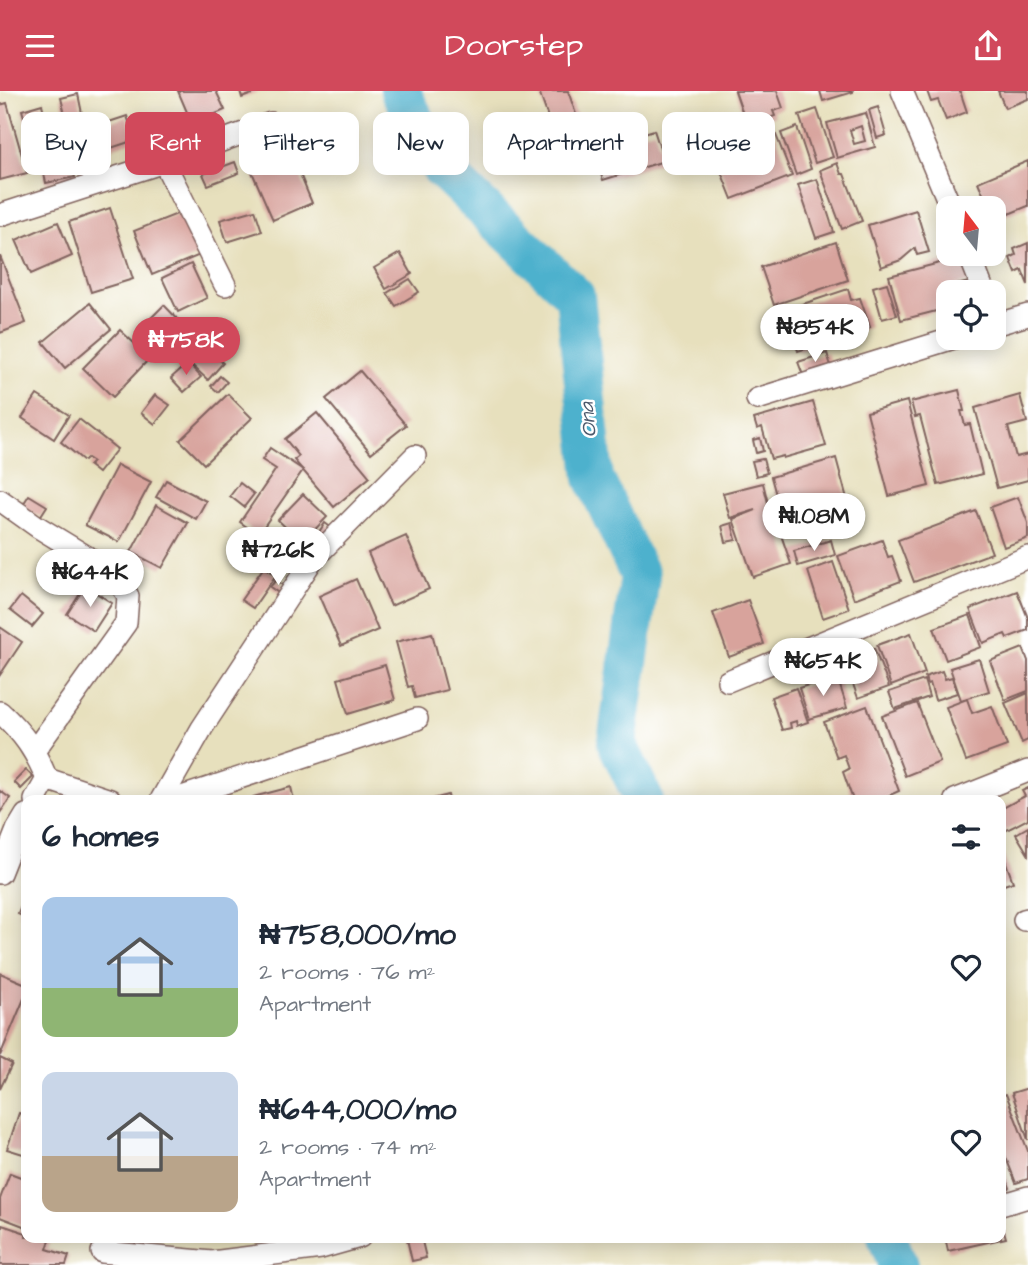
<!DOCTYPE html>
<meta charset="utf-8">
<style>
body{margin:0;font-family:"Architects Daughter",sans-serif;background:#f2f2f3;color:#1f2937;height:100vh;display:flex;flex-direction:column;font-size:26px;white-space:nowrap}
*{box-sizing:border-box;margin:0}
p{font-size:23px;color:#747a83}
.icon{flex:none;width:38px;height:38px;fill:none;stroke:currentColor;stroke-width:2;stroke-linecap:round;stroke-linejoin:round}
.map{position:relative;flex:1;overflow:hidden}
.panel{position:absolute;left:21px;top:704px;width:985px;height:448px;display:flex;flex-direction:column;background:#fff;border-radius:14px;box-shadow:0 4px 18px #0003}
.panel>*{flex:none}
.banner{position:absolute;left:21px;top:21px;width:987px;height:63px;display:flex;gap:14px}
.needle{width:46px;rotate:344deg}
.controls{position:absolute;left:936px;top:105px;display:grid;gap:14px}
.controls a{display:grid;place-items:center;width:70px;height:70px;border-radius:14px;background:#fff;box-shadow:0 4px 18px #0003;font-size:35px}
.price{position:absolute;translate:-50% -60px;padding:0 16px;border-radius:24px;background:#fff;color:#222;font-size:23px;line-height:46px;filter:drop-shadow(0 2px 4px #0008)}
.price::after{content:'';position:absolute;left:50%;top:42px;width:21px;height:16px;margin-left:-10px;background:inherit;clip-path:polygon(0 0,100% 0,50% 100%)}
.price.active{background:#d1495b;color:#fff}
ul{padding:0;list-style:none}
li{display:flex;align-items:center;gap:21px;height:175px;padding:0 21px}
li span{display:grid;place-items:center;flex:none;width:196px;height:140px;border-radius:14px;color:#555}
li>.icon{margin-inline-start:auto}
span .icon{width:84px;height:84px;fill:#fffc;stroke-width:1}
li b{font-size:30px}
h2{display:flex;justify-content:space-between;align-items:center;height:84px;padding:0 21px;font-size:30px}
.pill{padding:0 24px;border-radius:14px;background:#fff;box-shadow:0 4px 18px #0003;font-size:24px;line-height:63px}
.pill.active{background:#d1495b;color:#fff}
header{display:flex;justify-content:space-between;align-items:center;height:91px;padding:0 21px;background:#d1495b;color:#fff;font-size:32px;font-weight:600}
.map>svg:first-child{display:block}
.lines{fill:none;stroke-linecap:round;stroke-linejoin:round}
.river{stroke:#4eb1cd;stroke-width:40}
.building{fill:#d8a39c;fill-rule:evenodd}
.minor-casing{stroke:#81635e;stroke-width:24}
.minor{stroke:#fff;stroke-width:21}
.labels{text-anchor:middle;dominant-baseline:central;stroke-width:5;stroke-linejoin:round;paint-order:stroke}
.water-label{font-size:21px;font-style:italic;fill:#4c596c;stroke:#fff}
</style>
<header><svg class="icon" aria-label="menu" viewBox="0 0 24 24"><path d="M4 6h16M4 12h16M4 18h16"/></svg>Doorstep<svg class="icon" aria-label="share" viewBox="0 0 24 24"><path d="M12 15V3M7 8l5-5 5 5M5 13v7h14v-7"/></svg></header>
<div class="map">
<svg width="1028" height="1174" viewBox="0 0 1028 1174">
<rect width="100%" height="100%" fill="#fff"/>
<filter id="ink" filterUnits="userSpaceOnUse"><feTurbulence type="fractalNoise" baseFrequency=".0143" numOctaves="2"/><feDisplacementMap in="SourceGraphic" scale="14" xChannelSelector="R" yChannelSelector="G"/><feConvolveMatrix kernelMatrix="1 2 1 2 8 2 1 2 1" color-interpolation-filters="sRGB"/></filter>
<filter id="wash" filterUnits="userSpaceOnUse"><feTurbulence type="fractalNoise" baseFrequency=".00686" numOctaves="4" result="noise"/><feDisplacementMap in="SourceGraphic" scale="28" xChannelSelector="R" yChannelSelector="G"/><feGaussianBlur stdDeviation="1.57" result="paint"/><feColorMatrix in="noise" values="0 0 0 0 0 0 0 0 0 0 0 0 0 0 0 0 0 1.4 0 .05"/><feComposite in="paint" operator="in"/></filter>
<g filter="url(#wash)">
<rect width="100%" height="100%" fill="#e7e0bd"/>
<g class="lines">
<g class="river">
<path d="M400 0 440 76 575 205 594 387 640 485 617 652 644 709"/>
<path d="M887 1146 898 1174"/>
</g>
</g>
<g id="blocks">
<g class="building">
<path d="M178 0H216L225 19 192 33Z"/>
<path d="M240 0H260L242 7Z"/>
<path d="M539 0H568L580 35 554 44Z"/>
<path d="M735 0H777L783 17 773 20 775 25 756 32 754 26 745 29Z"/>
<path d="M820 0H853V1L823 10Z"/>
<path d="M927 0H960L967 21 946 29 938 9 931 11Z"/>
<path d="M998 0H1028V8L1005 17Z"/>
<path d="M78 3 85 37 69 40 61 7Z"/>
<path d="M7 12 27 82 0 89V14Z"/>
<path d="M42 13 47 35 28 40 22 19Z"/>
<path d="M878 16 886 44 877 47 869 19Z"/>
<path d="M817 18 833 66 815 72 799 24Z"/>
<path d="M866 22 875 56 837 67 827 32ZM861 35 865 50 854 53 850 39Z"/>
<path d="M127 25 135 49 102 60 94 36Z"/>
<path d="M797 36 811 78 796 84 781 42Z"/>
<path d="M654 39 664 70 603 89 592 58Z"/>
<path d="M776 44 792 85 732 108 716 68Z"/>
<path d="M69 63 75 86 46 92 41 69Z"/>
<path d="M292 64 312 112 273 129 252 81Z"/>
<path d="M1028 70V115L994 129V117H989L978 91Z"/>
<path d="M235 71 239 82 208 94 203 83Z"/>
<path d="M837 72 841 83H844L862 130 842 138 820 79Z"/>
<path d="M817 88 834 141 816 147 798 94Z"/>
<path d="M110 117 133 188 91 201 69 131Z"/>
<path d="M255 119 262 140 227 151 220 129Z"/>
<path d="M916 119 929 161 917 164 915 157 901 169 881 176 868 134Z"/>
<path d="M182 121 200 164 152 184 134 140Z"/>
<path d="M58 131 72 165 31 183 16 149Z"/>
<path d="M836 151 848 189 774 214 761 176Z"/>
<path d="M1028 152V194L1022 179 1016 182 1010 167 1016 164 1014 158Z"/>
<path d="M400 162 412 183 386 198 374 177Z"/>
<path d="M0 165 26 232 0 242Z"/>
<path d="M963 166 969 191 953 195 955 201H948V217L901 229 889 185Z"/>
<path d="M191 173 207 207 178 221 162 187Z"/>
<path d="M410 188 419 201 396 215 387 202Z"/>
<path d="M887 192 897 224 882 228 873 196Z"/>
<path d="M848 198 851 209 860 207 870 236 798 260 785 219Z"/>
<path d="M90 212 111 238 65 277 43 251Z"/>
<path d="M164 214 187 238 174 251 151 227Z"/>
<path d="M120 239 150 267 113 306 83 277Z"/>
<path d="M189 242 223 272 208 289 174 258Z"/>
<path d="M827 262 831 275 803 284 798 271Z"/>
<path d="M188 272 201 286 184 301 171 287Z"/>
<path d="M360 280 406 334 371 362 326 308Z"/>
<path d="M220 285 227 291 218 301 211 295Z"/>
<path d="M959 299 964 320H961L965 334 970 333 982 383 938 394 920 325 915 326 911 311Z"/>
<path d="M228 303 252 327 204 373 180 349Z"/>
<path d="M37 304 69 324 54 348 22 327Z"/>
<path d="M155 304 170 314 155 333 141 322Z"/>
<path d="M1020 304 1027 331 1008 336 1016 366 1028 363V389L997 397 975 317Z"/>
<path d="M907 310 929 395 889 405 867 321Z"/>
<path d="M813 311 826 355 783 367V365L771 368 762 336 757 338 754 328Z"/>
<path d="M317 322 370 386 334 416 294 369 299 365 285 348Z"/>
<path d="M79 328 117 358 98 382 89 375 93 371 87 367 84 370 61 351Z"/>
<path d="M760 347 763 360 756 362 753 349Z"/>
<path d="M270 357 303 379 258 444 240 431 276 378 262 369Z"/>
<path d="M836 367 849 415 792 431 789 419 781 422 771 386Z"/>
<path d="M763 368 767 382 756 385 752 370Z"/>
<path d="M117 374 151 391 119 451 85 434Z"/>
<path d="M166 389 206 410 196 428 156 406Z"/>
<path d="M240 392 254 403 244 416 230 405Z"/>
<path d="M763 392 769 416 771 415 791 473 753 486 733 428 756 419 730 427 723 402Z"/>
<path d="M303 403 327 426 302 452 278 429Z"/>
<path d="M29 404 47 415 40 426 22 415Z"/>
<path d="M1018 406 1028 432V447L1004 456 990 416Z"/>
<path d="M156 414 188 432 162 477 131 461Z"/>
<path d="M976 420 992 462 914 491 898 449Z"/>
<path d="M325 432 333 438 311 468 304 463Z"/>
<path d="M732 432 736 449 726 451 722 435Z"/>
<path d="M406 445 429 498 391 515 368 462Z"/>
<path d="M831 449 835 464 798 475 794 460Z"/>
<path d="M882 449 888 466 892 465 901 490 854 508 838 465Z"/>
<path d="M833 471 849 518 823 527 808 480Z"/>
<path d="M264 476 276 484 253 517 241 509Z"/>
<path d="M356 488 378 539 341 555 319 505Z"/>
<path d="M276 489 285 496 280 503 270 496Z"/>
<path d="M85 495 112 512 94 540 67 523Z"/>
<path d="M1017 500 1028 527V539L1007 547 1005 543 983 552 970 518Z"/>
<path d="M21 505 43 523 32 536 10 519Z"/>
<path d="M748 509 764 553 729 566 713 522Z"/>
<path d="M970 524 981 556 946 569 934 537Z"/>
<path d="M0 536 22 551 0 584Z"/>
<path d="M432 542 447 599 415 607 412 595 408 596 396 551Z"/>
<path d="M911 542 925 582 891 595 877 554Z"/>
<path d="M874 557 889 596 858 607 844 568Z"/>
<path d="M1023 557 1028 570V600L1005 609 990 570Z"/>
<path d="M979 568 989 600 961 609 950 577Z"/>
<path d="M385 574 395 609 348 623 338 588Z"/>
<path d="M942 580 945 588 952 586 957 602 935 609 930 592 927 593 925 586Z"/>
<path d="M837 585 847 617 809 628 799 597Z"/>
<path d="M924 589 929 606 895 618 889 601Z"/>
<path d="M796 597 808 631 797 635 796 630 790 632 791 637 782 639 771 606Z"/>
<path d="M1028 602V649L1022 652 1005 612Z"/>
<path d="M967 608 972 622 992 615 1007 655 966 670 946 616Z"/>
<path d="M917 612 940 671 905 685 882 625Z"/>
<path d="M867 615 899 700 879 709H853L843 681 849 678 844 664 837 667 824 631Z"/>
<path d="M26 679 33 686 21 698 14 691Z"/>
<path d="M291 696 294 709H253V706Z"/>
<path d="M1028 697V728L1005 740 1001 733V718L1025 705 1022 700Z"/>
<path d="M0 700 10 707 0 722Z"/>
<path d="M448 704 449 709H433V708Z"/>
<path d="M1028 736V763L1016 743Z"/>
<path d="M1001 758 1013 791 1001 795Z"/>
<path d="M26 803V827L18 823Z"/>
<path d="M0 882 26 893V903L0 965Z"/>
<path d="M0 967 12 973 0 998Z"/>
<path d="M1028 997V1049L1012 1002Z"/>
<path d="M1006 1003 1028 1060V1088L1016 1092 1001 1054V1005Z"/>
<path d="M19 1022 26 1024V1064L7 1058Z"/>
<path d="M1001 1072 1010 1097 1001 1100Z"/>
<path d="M10 1082 26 1088V1136L0 1126V1108Z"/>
<path d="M1001 1130 1006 1147 948 1160 945 1146H1001Z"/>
<path d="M2 1134 26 1142V1146H41L50 1149 47 1158 69 1165 66 1174H0Z"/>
<path d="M421 1146 426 1167 412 1170 407 1148Z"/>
</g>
</g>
</g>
<g filter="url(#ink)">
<use href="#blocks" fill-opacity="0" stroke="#81635e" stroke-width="2"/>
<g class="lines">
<g class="minor-casing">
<g id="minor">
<path d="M902 0 951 117"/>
<path d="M164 71 271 32"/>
<path d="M0 124 164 71 225 194"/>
<path d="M969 163 984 201"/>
<path d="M994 234 1028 224"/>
<path d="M757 308 954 247"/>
<path d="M0 409 38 436 102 475 118 489 128 505 126 532 35 659"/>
<path d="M728 590 1028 466"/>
<path d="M0 621C23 642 35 659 47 688"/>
<path d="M35 709 47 688 110 709"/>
<path d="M161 709 202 637 313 468 415 365"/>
<path d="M173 709 417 628"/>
<path d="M955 709 1028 680"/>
<path d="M0 782 17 739 26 724"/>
<path d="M1024 829 1028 828"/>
<path d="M1001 1114 1028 1106"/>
<path d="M102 1161 212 1171 321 1157 360 1146"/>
</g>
</g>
<use href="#minor" class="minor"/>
</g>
</g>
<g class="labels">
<g class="water-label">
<text transform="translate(588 329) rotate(-96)">Ona</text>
</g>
</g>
</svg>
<div class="controls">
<a><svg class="needle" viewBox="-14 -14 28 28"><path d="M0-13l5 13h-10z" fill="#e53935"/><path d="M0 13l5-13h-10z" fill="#747a83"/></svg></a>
<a><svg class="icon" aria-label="locate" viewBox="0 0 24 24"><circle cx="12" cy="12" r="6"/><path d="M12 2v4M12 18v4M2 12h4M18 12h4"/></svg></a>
</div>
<b class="price" style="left:815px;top:273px">₦854K</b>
<b class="price active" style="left:186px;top:286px">₦758K</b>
<b class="price" style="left:814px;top:462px">₦1.08M</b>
<b class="price" style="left:278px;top:496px">₦726K</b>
<b class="price" style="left:90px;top:518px">₦644K</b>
<b class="price" style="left:823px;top:607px">₦654K</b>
<div class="banner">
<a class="pill">Buy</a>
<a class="pill active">Rent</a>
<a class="pill">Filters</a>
<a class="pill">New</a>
<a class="pill">Apartment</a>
<a class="pill">House</a>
</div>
<section class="panel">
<h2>6 homes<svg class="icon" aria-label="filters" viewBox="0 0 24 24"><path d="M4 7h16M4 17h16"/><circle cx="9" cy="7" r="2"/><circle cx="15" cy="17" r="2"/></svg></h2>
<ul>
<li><span style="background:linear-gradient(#a9c7e8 65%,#8fb573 0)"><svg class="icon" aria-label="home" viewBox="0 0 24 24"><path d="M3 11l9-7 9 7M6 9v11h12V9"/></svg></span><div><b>₦758,000/mo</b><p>2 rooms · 76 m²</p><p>Apartment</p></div><svg class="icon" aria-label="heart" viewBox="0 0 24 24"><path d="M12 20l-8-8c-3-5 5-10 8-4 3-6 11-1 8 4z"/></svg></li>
<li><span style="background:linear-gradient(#c9d6e8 60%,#b9a48a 0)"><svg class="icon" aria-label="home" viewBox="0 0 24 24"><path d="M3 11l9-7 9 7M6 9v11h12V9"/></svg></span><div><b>₦644,000/mo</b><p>2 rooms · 74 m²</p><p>Apartment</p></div><svg class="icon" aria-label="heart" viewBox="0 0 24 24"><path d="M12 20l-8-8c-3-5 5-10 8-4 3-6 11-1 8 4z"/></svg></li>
</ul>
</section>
</div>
